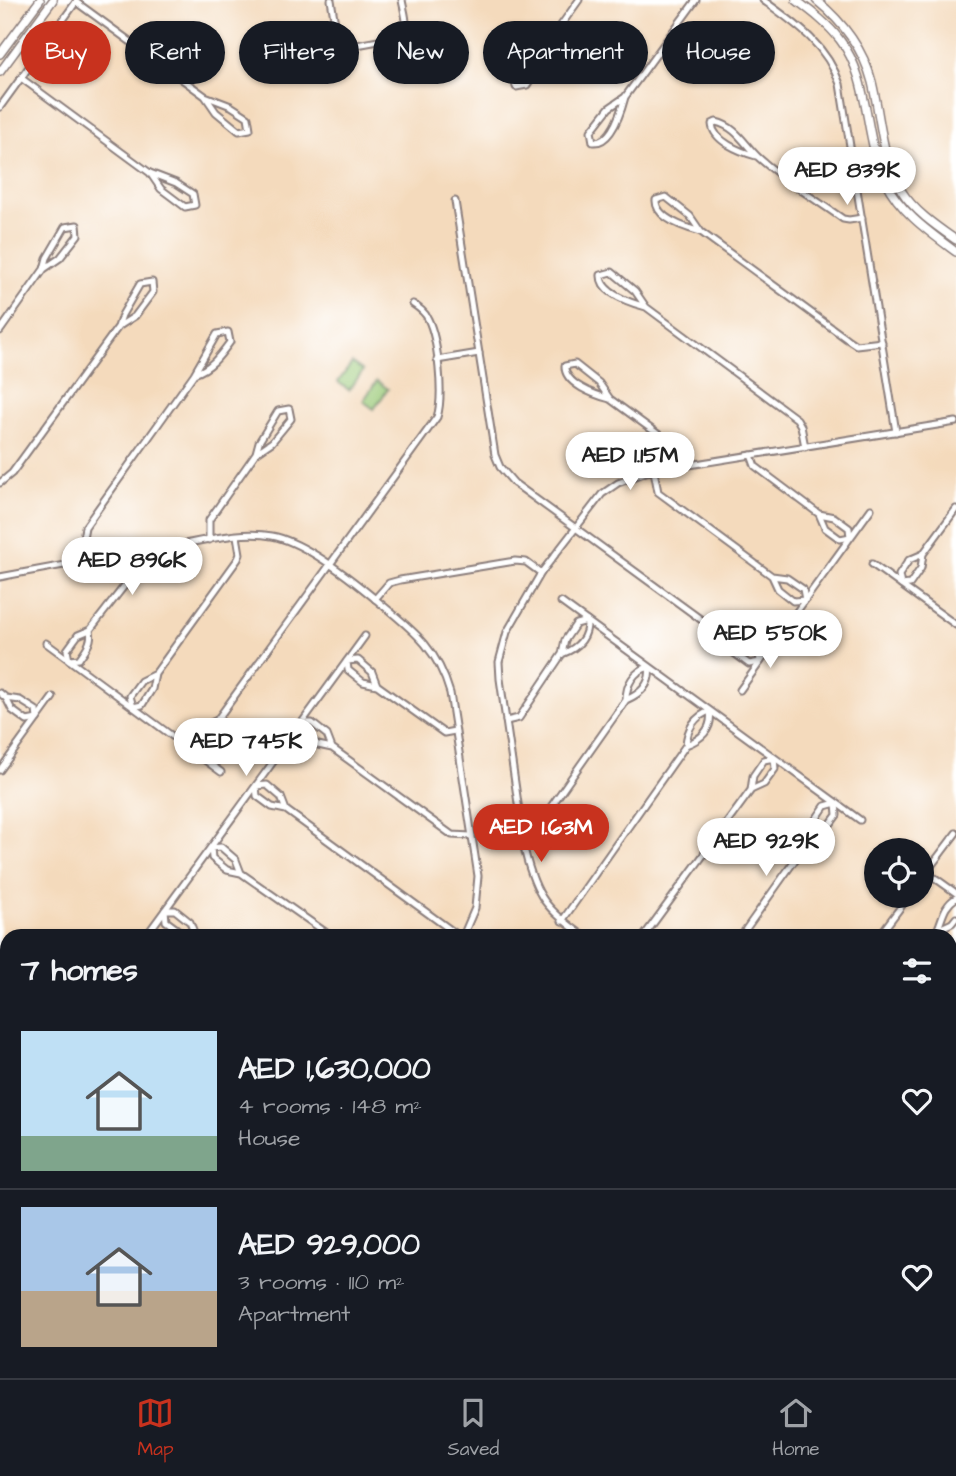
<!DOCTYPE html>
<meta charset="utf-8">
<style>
body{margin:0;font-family:"Architects Daughter",sans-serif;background:#20242c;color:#f1f3f6;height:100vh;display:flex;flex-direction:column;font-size:26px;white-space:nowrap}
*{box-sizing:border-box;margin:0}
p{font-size:23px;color:#9ea1a6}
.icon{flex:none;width:38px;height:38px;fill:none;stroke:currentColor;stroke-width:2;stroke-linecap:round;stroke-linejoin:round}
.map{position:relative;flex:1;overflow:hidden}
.drawer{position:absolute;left:0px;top:929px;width:957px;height:450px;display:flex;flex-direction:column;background:#171b24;border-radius:21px 21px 0 0;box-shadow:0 2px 5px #0004}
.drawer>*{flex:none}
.hud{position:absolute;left:21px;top:21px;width:915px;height:63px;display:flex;gap:14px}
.controls{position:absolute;left:864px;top:838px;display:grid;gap:14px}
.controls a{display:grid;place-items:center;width:70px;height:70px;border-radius:50%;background:#171b24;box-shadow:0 2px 5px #0004;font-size:35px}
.price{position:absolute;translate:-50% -60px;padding:0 16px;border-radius:24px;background:#fff;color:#222;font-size:23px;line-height:46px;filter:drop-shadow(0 2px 4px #0008)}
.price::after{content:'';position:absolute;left:50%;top:42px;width:21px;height:16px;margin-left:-10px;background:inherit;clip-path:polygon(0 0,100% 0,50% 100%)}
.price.selected{background:#c8321e;color:#fff}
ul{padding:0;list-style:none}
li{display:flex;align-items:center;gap:21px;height:175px;padding:0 21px}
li+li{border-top:2px solid #363941}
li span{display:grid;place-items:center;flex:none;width:196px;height:140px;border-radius:0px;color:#555}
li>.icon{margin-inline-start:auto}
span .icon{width:84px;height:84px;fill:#fffc;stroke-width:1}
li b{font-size:30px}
h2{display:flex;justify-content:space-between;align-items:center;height:84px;padding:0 21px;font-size:30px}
.tag{padding:0 24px;border-radius:32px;background:#171b24;box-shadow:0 2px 5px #0004;font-size:24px;line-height:63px}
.tag.selected{background:#c8321e;color:#fff}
.menu{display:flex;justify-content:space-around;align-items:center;height:98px;border-top:2px solid #363941;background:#171b24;font-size:19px;color:#9ea1a6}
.menu a{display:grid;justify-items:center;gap:4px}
.menu .selected{color:#c8321e}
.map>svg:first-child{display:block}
.green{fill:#9bca78;stroke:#5e765a;stroke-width:2}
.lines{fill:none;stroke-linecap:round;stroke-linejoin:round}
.minor-casing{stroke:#8b7e7c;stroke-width:9}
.secondary-casing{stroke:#8b7e7c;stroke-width:10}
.minor{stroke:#fff;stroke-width:5}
.secondary{stroke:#fff;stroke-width:7}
</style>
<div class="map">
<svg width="956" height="1378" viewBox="0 0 956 1378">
<rect width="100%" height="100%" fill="#fff"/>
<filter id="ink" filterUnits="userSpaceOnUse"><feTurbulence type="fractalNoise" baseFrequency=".0143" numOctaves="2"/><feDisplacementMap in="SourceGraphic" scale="14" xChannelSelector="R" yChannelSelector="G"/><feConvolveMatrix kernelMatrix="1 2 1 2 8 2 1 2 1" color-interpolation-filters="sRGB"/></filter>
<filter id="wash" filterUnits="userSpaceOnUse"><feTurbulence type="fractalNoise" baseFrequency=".00686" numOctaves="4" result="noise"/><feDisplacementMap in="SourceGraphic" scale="28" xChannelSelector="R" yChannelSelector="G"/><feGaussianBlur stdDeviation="1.57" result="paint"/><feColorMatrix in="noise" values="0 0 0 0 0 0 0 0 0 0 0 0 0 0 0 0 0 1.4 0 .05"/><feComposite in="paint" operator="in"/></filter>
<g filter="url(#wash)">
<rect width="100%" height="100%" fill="#f4dabc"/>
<g class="green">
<path d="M352 363 363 371 349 390 338 382Z"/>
<path d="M377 381 388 389 374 409 363 401Z"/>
</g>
</g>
<g filter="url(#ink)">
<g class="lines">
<g class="minor-casing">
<g id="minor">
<path d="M331 0 338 42 346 47 400 37C411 28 404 13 402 0"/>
<path d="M763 0C796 24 826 44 840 84L896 432"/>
<path d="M76 2 205 96 216 112 239 131 250 129 248 117 231 106 205 96"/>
<path d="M549 42 538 68 527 85 516 87 514 76 533 53 549 42 579 0"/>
<path d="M20 45 37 56"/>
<path d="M21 78 150 173 161 189 185 207 195 205 193 194 176 183 150 173"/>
<path d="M625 97C621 112 611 144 593 142L591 131 609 108 625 97 696 0"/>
<path d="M0 107 76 2"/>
<path d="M756 156C741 152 713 141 712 124L716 122C737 127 744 144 758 157 782 179 815 199 843 219L849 220 862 218"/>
<path d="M455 201 495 455 500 467 514 483 729 640 743 642 759 653 760 662 749 664 734 653 729 640"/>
<path d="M701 232C686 228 655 218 656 200L666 197 690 216 701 232 847 339 856 345 882 342"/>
<path d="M646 307C631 303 600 293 601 275L612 272 635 291 646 307 797 419 801 426 805 447"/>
<path d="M0 331 44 269 47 258 65 227 77 225 78 235 60 258 44 269"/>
<path d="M437 360 479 353"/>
<path d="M610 399C595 395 564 384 565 366L575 364 599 383 610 399 677 448 681 466"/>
<path d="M751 455 755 466 819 514 825 528 840 539 850 537 849 528 834 517 819 514"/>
<path d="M654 471 658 492 772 576 787 578 803 589 805 600 793 601 778 589 772 576"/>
<path d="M0 483 12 473 118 327 135 316 153 292 152 282 140 284 122 315 118 327"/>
<path d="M209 540V520L256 453 272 442 291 419 289 409 278 411 259 442 256 453"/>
<path d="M923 554 909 560 899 575 901 585 910 584 921 568 923 554 956 509"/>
<path d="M86 560 83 538 85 527 194 374 217 334 228 332 230 342C219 357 211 368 194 374"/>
<path d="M872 564 956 625"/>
<path d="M0 577C57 566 115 556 172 546 204 541 240 530 272 536 305 542 354 581 380 603 414 631 437 648 450 693L478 876 475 908 463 936"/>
<path d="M375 599 389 583 400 580 515 561 526 562 541 573"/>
<path d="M561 602 860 820"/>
<path d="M90 630C93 642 85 650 79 659L69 660 67 650 78 635 90 630 139 567 138 552"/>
<path d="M46 643 221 772"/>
<path d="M155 674 152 689 142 705 133 707 130 696 141 681 155 674 238 559 240 554 237 536"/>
<path d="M377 685 372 672 358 660 347 661 348 670 363 682 377 685 444 733 455 731"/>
<path d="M740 690 871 509"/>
<path d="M0 693 6 698 12 710 27 721 37 719 36 710 20 700 6 698"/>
<path d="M217 720 215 734 204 750 195 752 193 741 204 726 217 720 437 417C444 396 438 339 428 319 425 312 419 308 413 304"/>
<path d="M506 721 519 718 562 654 565 640 576 624 587 621C588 638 578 648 562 654"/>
<path d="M332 748 327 735 312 723H302L303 733 318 745 332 748 452 835 471 836"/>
<path d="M0 770 53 697"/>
<path d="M286 810 281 797 267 785 256 786 257 796 272 807 286 810 459 936"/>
<path d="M521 826 535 823 543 818 626 700C626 684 634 671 649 667 652 684 640 694 626 700"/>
<path d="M241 873 236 860 221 847 211 848 212 858 227 870 241 873 331 936"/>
<path d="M922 878 956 833"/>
<path d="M935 878 956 893"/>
<path d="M562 921 686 745C687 729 695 716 710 711 713 729 702 739 686 745"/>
<path d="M939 929 952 923 956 918"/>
<path d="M195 935 190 922 175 910H165L166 921 181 932 197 936"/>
<path d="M146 936 365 636"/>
<path d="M584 936C547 910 536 897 525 852L500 679 499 662 507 632 541 573 602 494 618 483 646 472 956 422"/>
<path d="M644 936 751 790 753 776 764 760 774 758 775 769 764 784 751 790"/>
<path d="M741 936 812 836 814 822 825 806 836 803 837 815 826 830 812 836"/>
<path d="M879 936 909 896"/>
<path d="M934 936C943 923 941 907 956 898"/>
<path d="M950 1028 956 1020"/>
<path d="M950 1063H956"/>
<path d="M0 1067 7 1072"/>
<path d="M950 1118 956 1116"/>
<path d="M0 1149 7 1139"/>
<path d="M0 1214 7 1213"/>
<path d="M950 1221 956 1225"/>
<path d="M0 1265 7 1264"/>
<path d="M950 1274 956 1278"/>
<path d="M75 1372 83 1378"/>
<path d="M509 1372 518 1378"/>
<path d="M764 1372 772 1378"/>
<path d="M896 1372 901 1375 915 1378"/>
<path d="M635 1373 641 1378"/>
<path d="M158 1378 162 1372"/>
<path d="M211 1378 215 1372"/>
<path d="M350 1378 354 1372"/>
<path d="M445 1378 449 1372"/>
<path d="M945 1378 950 1372"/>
</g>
</g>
<g class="secondary-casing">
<g id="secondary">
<path d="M796 0C812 12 828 24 840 40 871 80 863 136 885 181 900 212 929 232 956 252"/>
<path d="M816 0C843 22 863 48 872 82 881 118 881 157 901 190 914 211 936 226 956 240"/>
<path d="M0 54 40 0"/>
<path d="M0 72 53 0"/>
<path d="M950 1083 956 1082"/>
<path d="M950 1097 956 1095"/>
<path d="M0 1234 7 1233"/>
<path d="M0 1245 7 1244"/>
<path d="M546 1372 563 1378"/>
<path d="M585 1378 601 1372"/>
<path d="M608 1378 611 1372"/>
</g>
</g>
<use href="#minor" class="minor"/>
<use href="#secondary" class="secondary"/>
</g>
</g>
</svg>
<div class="controls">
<a><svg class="icon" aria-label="locate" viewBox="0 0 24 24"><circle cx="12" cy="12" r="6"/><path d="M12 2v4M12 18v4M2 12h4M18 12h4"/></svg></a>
</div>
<b class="price" style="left:847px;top:207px">AED 839K</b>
<b class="price" style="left:630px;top:492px">AED 1.15M</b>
<b class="price" style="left:132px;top:597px">AED 896K</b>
<b class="price" style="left:770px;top:670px">AED 550K</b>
<b class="price" style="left:246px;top:778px">AED 745K</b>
<b class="price selected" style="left:541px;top:864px">AED 1.63M</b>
<b class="price" style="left:766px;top:878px">AED 929K</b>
<div class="hud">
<a class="tag selected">Buy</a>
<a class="tag">Rent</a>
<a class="tag">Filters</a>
<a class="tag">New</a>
<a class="tag">Apartment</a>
<a class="tag">House</a>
</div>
<section class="drawer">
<h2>7 homes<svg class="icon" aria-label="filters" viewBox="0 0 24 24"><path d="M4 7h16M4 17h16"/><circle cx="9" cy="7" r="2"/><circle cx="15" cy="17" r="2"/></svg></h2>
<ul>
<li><span style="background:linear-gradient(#bfe0f5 75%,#7fa58c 0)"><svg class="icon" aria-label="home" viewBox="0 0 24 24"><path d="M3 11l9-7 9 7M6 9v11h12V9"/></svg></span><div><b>AED 1,630,000</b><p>4 rooms · 148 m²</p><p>House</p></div><svg class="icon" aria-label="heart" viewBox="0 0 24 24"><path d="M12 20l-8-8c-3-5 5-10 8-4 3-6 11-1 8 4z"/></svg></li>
<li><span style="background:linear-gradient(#a9c7e8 60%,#b9a48a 0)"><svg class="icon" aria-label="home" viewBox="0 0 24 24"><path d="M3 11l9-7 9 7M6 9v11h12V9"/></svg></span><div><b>AED 929,000</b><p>3 rooms · 110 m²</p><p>Apartment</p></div><svg class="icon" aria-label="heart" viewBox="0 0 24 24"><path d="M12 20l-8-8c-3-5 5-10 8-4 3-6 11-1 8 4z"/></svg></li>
</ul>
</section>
</div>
<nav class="menu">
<a class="selected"><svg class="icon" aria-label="map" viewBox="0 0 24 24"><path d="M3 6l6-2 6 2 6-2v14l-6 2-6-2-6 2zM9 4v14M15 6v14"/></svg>Map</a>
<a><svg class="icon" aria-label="saved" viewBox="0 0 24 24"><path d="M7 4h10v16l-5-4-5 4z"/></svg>Saved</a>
<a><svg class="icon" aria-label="home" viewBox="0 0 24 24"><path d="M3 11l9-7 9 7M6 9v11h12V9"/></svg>Home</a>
</nav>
